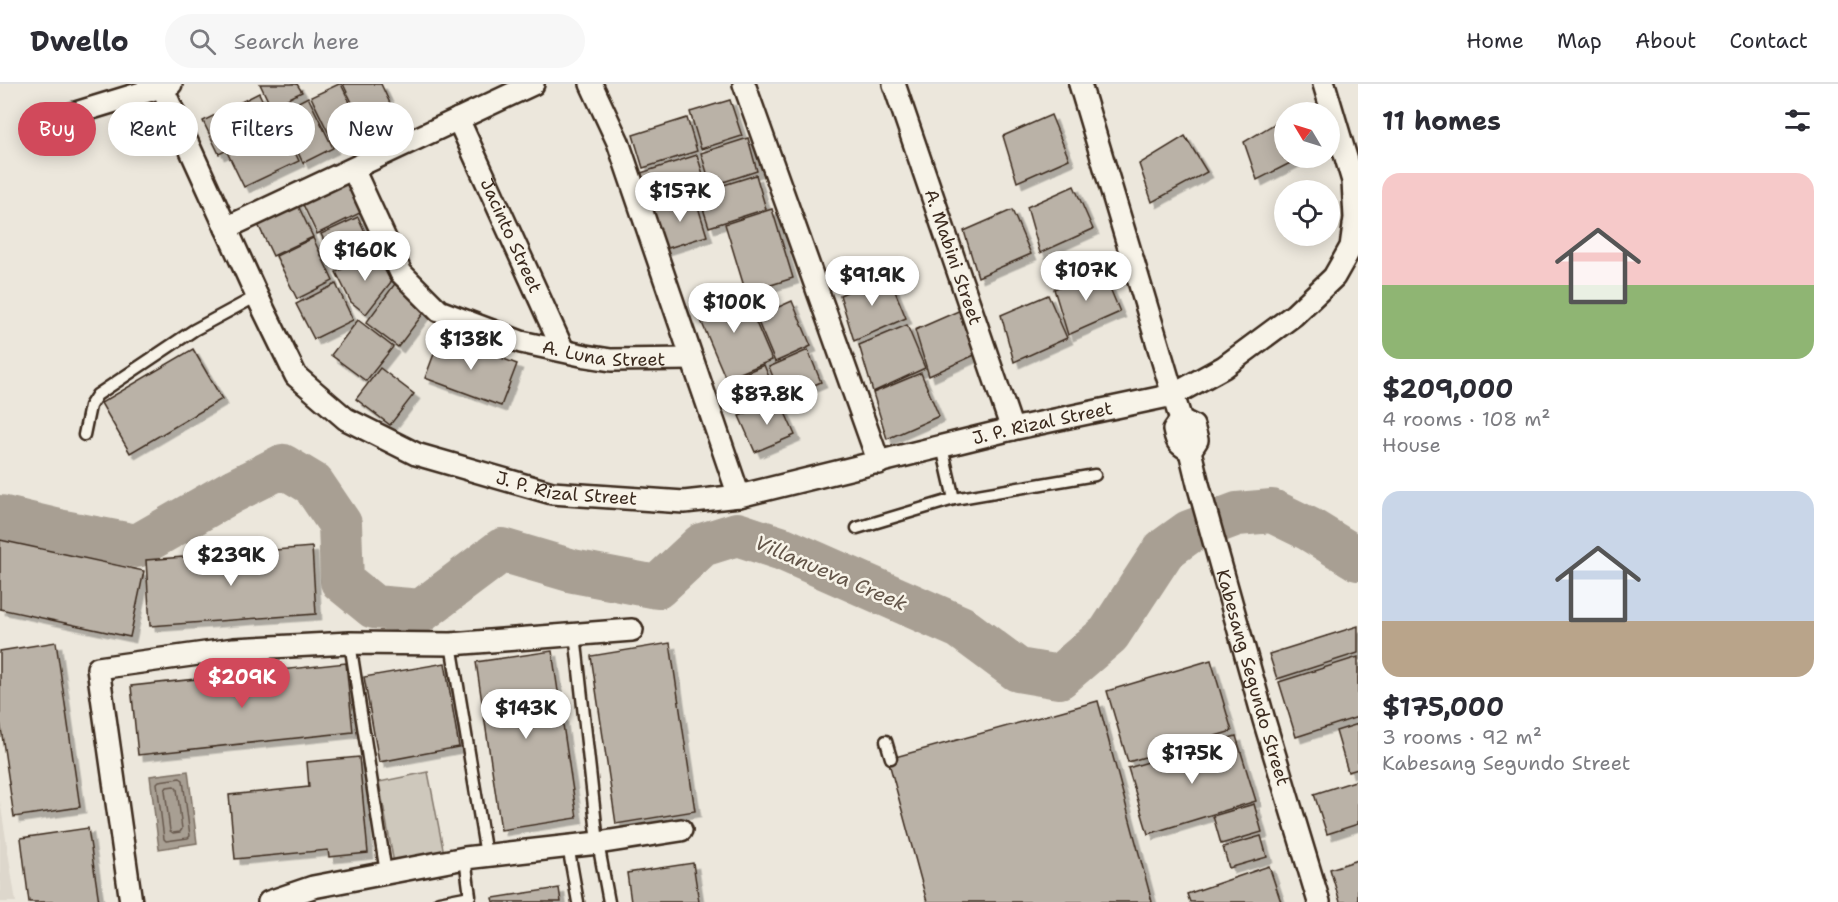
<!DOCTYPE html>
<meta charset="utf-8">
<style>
body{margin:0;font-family:"Shantell Sans",sans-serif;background:#f7f7f7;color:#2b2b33;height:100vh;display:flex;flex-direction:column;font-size:22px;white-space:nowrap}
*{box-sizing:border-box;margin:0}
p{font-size:20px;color:#7c7c81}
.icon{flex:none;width:33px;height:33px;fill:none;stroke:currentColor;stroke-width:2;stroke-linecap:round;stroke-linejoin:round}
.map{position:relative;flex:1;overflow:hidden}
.details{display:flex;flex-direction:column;background:#fff;width:480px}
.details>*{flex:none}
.top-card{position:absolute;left:18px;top:18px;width:570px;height:54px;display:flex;gap:12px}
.needle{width:39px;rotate:308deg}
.tools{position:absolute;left:1274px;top:18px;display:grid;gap:12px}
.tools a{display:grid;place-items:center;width:66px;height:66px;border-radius:50%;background:#fff;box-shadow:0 3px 15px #0003;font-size:30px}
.price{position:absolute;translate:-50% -51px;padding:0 14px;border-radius:21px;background:#fff;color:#222;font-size:20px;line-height:39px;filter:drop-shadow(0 2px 3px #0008)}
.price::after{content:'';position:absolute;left:50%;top:36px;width:18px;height:14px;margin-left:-9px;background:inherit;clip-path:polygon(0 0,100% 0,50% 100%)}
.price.selected{background:#d1495b;color:#fff}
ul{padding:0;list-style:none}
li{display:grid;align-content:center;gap:12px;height:318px;padding:0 24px}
li span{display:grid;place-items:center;height:186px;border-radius:18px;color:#555}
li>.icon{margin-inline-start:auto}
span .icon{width:108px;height:108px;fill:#fffc;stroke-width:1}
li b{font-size:26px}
h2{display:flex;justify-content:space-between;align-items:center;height:72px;padding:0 24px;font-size:26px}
.pill{padding:0 21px;border-radius:27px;background:#fff;box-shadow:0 3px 15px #0003;font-size:21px;line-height:54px}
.pill.selected{background:#d1495b;color:#fff}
header{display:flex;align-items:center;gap:36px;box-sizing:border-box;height:84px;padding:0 30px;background:#fff;border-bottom:2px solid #e1e1e2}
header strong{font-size:28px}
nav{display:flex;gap:33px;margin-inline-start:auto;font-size:21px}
.search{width:420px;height:54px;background:#f7f7f7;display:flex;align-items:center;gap:15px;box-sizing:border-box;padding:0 21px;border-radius:33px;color:#7c7c81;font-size:22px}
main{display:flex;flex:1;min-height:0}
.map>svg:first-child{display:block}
.built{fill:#ddd7cc}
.green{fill:#cec8bc;stroke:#84796d;stroke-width:1.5}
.water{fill:#a89f93;stroke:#7c7064;stroke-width:1.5}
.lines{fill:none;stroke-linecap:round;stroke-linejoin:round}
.shore{stroke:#67594d;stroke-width:1.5}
.river{stroke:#a89f93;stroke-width:44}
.building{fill:#bab2a7;stroke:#3b2a1e;stroke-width:1.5;filter:url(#shadow)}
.service-casing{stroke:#3b2a1e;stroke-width:15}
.minor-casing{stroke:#3b2a1e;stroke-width:26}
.service{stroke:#f7f3e8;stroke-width:10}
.minor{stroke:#f7f3e8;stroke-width:21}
.labels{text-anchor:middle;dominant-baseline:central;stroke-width:5;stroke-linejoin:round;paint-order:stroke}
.street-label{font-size:18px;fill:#3b2a1e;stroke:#f7f3e8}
.water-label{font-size:20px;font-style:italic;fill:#615347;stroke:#f7f3e8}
</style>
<header>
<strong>Dwello</strong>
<div class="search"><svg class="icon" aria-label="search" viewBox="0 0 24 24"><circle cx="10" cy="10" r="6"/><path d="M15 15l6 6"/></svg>Search here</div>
<nav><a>Home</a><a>Map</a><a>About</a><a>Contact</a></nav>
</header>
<main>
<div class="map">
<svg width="1358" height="818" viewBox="0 0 1358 818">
<defs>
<filter id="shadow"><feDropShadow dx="5.5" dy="5.5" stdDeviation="0" flood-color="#0004"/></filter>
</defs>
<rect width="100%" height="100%" fill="#ece7dc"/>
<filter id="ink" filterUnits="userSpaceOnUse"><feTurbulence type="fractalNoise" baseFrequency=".0167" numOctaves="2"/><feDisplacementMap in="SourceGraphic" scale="12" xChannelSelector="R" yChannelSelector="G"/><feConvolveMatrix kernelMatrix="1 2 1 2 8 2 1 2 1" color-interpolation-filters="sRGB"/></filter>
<g filter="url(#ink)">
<path class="built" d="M0 717 16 818H0Z"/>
<path class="green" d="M428 688 445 775 395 785 379 698Z"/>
<path class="water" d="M188 687 197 759 159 765 150 692Z"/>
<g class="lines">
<g class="shore">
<path d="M180 694 183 696 190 752 188 754 166 757 164 755 157 699 159 697Z"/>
<path d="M174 702 177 705 182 745 180 748 173 749 170 747 165 706 167 703Z"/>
</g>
<path class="river" d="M0 433 59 447 137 462 233 407 283 382 313 400 340 440 342 497 374 523 421 527 502 466 573 487 657 503 702 461 737 450 783 465 960 543 1018 586 1059 593 1109 550 1164 466 1189 448 1237 430 1272 427 1309 445 1358 475"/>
</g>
<g class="building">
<path d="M260 0H297L302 8 271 23Z"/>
<path d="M339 0H341L363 46 334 60 311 13Z"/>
<path d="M343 0H381L394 28 364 43Z"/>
<path d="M259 9 275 43 219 70 203 37Z"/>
<path d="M308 13 333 64 303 79 279 28Z"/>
<path d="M730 16 742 52 701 65 690 28Z"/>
<path d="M1051 31 1069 75 1017 98 1003 52Z"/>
<path d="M687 34 697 67 643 84 633 51Z"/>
<path d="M1284 34V74H1300L1257 96 1244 58Z"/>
<path d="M282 41 299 77 244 103 227 68Z"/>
<path d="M1185 52 1207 88 1152 118 1139 80Z"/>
<path d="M748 54 757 87 711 102 701 69Z"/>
<path d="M697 71 707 103 651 121 641 89Z"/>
<path d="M348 88 366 126 317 150 299 112Z"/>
<path d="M756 91 766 125 709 143 698 109Z"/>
<path d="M1074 102 1093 145 1040 169 1027 123Z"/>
<path d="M695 113 707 152 665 165 653 126Z"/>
<path d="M295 115 313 153 273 172 255 134Z"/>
<path d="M772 125 793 194 746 209 725 140Z"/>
<path d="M1012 126 1031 170 978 193 964 147Z"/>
<path d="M358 133 375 169 339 187 321 150Z"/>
<path d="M313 154 333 197 297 215 276 172Z"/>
<path d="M376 169 391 198 366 230 351 218 336 188Z"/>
<path d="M1102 185 1120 228 1068 251 1054 205Z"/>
<path d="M888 190 906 234 854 257 840 211Z"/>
<path d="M397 197 429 222 398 263 366 239Z"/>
<path d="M336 200 353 236 314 255 296 220Z"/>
<path d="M742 206 772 276 726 295 696 225Z"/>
<path d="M1048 211 1067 254 1014 278 1001 231Z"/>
<path d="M792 217 811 262 775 278 756 233Z"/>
<path d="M963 225 981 268 929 292 915 246Z"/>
<path d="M358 236 393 263 366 297 331 271Z"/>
<path d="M907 241 925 284 873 308 859 261Z"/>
<path d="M441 251 517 280 501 322 425 294Z"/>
<path d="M193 265 222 315 130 369 101 319Z"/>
<path d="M808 266 821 298 782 315 769 283Z"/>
<path d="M764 281 777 312 744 327 731 295Z"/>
<path d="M380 284 414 310 390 341 356 315Z"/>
<path d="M921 289 939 332 887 355 873 309Z"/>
<path d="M779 315 795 351 755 368 739 332Z"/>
<path d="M0 456 144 487 130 553 0 525Z"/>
<path d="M312 463 316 530 150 542 146 476Z"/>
<path d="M1358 542V569L1277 595 1269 570Z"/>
<path d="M56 558 80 723 14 733 0 637V567Z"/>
<path d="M670 559 695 727 616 740 591 572Z"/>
<path d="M552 567 577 734 501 746 476 578Z"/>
<path d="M1358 573V633L1296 653 1279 598Z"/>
<path d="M1211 576 1232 647 1128 678 1107 607Z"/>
<path d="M346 579 353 648 138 671 131 602Z"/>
<path d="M445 579 459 663 379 678 364 593Z"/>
<path d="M1098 617 1152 818H927L888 675Z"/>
<path d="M1358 640V685L1348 688 1336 647Z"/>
<path d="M1236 652 1256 717 1148 750 1128 684Z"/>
<path d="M359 673 368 769 329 773 328 766 235 775 229 711 309 703 307 678Z"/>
<path d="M1358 696V740L1327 750 1314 710Z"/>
<path d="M1254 720 1262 748 1221 760 1213 732Z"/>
<path d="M88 744 99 818H29L21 754Z"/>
<path d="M1261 752 1267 773 1229 784 1223 763Z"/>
<path d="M1358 776V818H1340L1330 785Z"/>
<path d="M693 779 699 818H631L627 789Z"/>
<path d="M1269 782 1281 818H1190L1187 810Z"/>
<path d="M559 804 561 818H494L493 814Z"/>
</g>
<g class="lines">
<g class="service-casing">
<g id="service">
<path d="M84 351 90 322 97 311 194 246 257 212"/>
<path d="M942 363 954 415"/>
<path d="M857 444 954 415 1095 391"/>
<path d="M575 550 598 759 609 818"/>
<path d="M350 559 386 789"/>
<path d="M451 560 486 771"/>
<path d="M886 657 891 674"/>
<path d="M568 762 578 818"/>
<path d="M439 818 470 812 465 774"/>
</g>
</g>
<g class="minor-casing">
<g id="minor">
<path d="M591 0 618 58 739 412"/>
<path d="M744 0 879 379"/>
<path id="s1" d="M894 0 1012 345"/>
<path id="s2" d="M1080 0 1173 311 1181 336 1193 342 1197 356 1190 367 1198 400 1264 636 1319 818"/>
<path id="s3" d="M162 3 257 212 296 292 346 335 416 370 552 409 684 418 739 412 1012 345 1173 311 1224 283 1294 231 1334 193 1351 163 1355 134 1353 97 1324 0"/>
<path d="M56 35 171 0"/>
<path id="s4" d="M458 35 563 266"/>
<path id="s5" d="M353 85 401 189 439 227 521 258 586 272 611 276 692 275"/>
<path d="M226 144 533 0"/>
<path d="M1181 336 1174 346C1177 360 1179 360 1190 367"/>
<path d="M131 818 98 584 234 565 350 559 451 560 632 546"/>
<path d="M269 818 313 803 465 774 598 759 681 746"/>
</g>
</g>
<use href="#service" class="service"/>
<use href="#minor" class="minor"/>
</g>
</g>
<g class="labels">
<g class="street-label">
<text stroke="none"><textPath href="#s4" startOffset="128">Jacinto Street</textPath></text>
<text stroke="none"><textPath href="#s1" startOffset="183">A. Mabini Street</textPath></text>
<text stroke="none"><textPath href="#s5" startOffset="340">A. Luna Street</textPath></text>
<text stroke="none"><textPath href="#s3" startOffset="1104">J. P. Rizal Street</textPath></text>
<text stroke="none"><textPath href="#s3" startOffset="618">J. P. Rizal Street</textPath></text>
<text stroke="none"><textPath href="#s2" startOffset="627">Kabesang Segundo Street</textPath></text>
</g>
<g class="water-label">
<text transform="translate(831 489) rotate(23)">Villanueva Creek</text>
</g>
</g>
</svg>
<div class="tools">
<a><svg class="needle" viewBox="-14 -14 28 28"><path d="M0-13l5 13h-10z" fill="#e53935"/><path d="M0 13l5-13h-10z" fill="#7c7c81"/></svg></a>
<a><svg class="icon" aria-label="locate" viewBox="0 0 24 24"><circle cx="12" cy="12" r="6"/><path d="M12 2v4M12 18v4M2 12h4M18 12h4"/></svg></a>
</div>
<b class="price" style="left:680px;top:139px">$157K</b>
<b class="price" style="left:365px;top:198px">$160K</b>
<b class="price" style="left:1086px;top:218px">$107K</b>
<b class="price" style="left:872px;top:223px">$91.9K</b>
<b class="price" style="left:734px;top:250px">$100K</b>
<b class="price" style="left:471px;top:287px">$138K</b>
<b class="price" style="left:767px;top:342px">$87.8K</b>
<b class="price" style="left:231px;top:503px">$239K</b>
<b class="price selected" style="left:242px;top:625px">$209K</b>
<b class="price" style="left:526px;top:656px">$143K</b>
<b class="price" style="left:1192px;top:701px">$175K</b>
<div class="top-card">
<a class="pill selected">Buy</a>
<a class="pill">Rent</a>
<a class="pill">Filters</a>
<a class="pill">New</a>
</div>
</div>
<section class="details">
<h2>11 homes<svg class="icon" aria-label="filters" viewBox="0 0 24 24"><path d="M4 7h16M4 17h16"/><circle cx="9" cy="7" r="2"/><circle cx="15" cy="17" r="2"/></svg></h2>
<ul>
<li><span style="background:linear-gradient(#f6c9c9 60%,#8fb573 0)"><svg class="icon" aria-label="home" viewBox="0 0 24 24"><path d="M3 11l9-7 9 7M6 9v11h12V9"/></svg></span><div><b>$209,000</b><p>4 rooms · 108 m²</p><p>House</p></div></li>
<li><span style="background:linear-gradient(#c9d6e8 70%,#b9a48a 0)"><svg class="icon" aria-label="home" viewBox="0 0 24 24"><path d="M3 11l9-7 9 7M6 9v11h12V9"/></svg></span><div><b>$175,000</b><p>3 rooms · 92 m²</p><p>Kabesang Segundo Street</p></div></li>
</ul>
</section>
</main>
